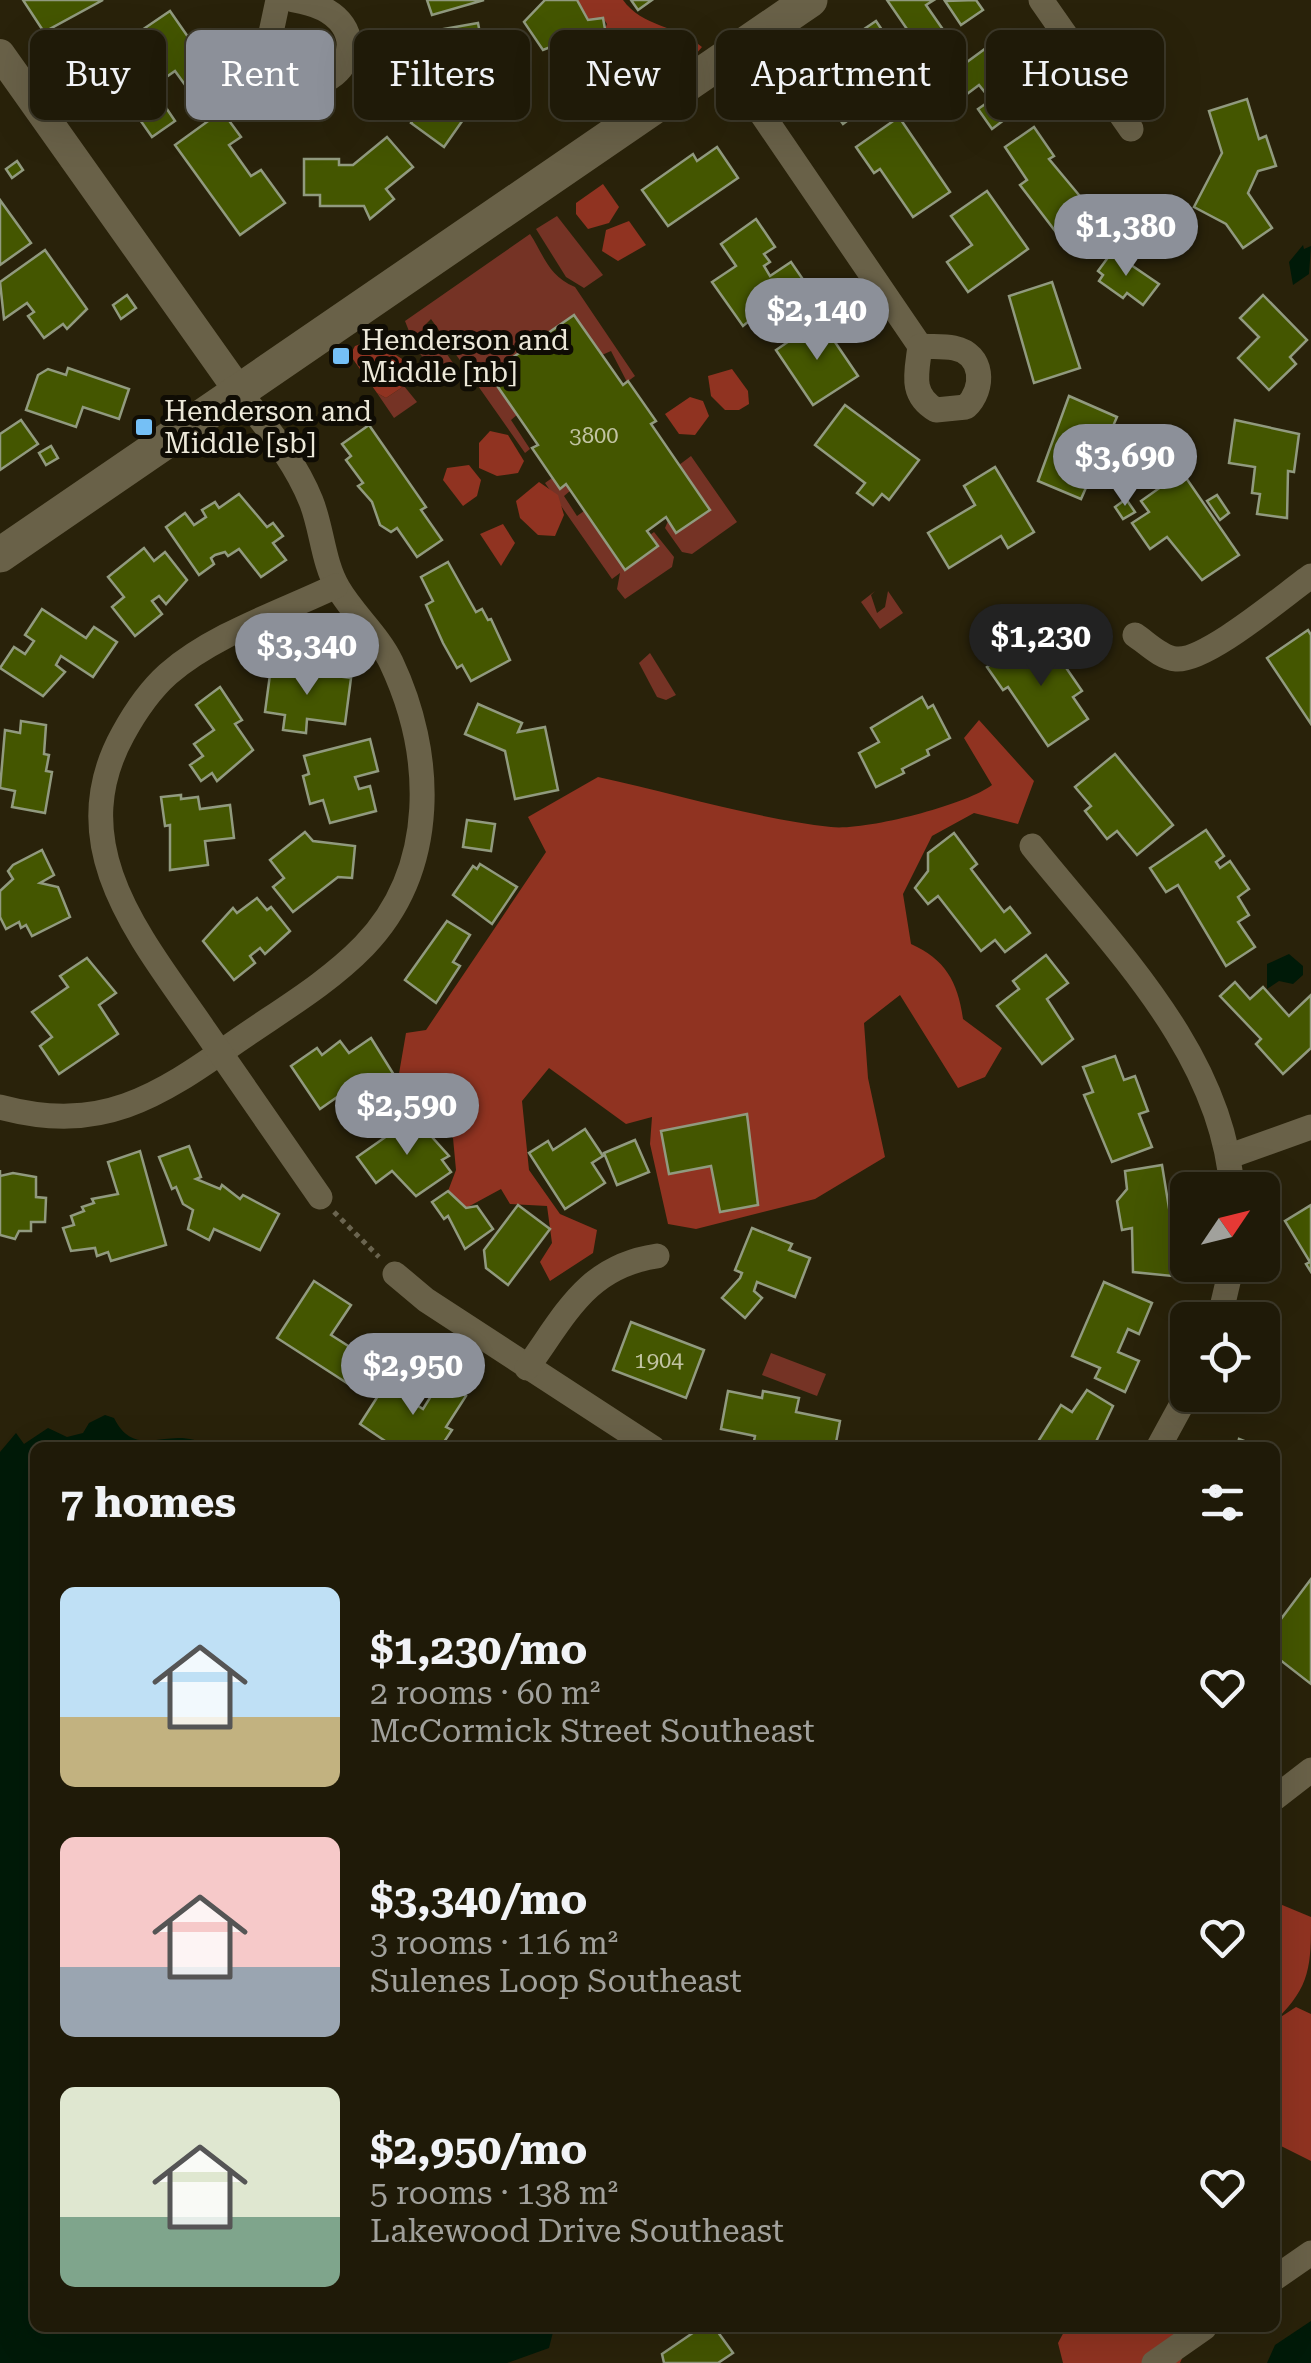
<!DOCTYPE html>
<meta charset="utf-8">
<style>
body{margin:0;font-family:"Roboto Serif",serif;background:#272312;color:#f1f3f6;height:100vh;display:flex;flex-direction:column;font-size:38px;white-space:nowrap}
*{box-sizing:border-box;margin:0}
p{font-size:32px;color:#a1a19c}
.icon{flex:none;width:55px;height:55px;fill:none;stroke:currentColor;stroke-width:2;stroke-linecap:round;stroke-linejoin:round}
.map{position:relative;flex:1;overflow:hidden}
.details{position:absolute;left:30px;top:1442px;width:1250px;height:890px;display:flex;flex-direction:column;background:#1f1a08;border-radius:15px;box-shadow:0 10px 40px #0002,0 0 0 2px #3c3829}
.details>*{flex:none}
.guide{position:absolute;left:30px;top:30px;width:1252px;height:90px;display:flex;gap:20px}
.needle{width:65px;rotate:55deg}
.buttons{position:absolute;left:1170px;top:1172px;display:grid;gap:20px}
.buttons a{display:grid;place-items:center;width:110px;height:110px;border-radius:15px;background:#1f1a08;box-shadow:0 10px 40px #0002,0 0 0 2px #3c3829;font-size:50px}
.price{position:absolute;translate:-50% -85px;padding:0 22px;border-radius:35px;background:#8c9099;color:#fff;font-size:32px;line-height:65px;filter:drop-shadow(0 2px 5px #0008)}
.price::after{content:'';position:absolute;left:50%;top:60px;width:30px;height:22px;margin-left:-15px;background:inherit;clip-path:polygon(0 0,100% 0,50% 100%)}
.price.current{background:#222;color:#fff}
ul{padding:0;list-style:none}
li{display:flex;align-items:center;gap:30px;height:250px;padding:0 30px}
li span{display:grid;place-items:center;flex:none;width:280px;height:200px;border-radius:15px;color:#555}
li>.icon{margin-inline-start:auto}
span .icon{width:120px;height:120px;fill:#fffc;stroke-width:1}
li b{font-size:42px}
h2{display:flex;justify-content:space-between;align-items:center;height:120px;padding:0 30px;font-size:42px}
.tag{padding:0 35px;border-radius:15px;background:#1f1a08;box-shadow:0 10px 40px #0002,0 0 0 2px #3c3829;font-size:35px;line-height:90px}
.tag.current{background:#8c9099;color:#fff}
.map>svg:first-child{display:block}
.green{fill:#753325}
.forest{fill:#903321}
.water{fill:#001a08}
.building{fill:#445600;stroke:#919a7f;stroke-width:2.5}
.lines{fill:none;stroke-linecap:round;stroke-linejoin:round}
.path{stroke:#6a644f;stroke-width:5;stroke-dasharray:5 5;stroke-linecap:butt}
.minor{stroke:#696148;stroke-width:25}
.tertiary{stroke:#696148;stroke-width:30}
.secondary{stroke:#696148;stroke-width:35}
.poi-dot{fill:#75c0f6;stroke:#0f0c04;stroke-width:4}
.labels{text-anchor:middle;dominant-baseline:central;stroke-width:10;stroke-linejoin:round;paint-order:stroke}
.number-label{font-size:22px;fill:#c2c4a3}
.poi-label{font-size:28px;fill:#ece8d9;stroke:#0f0c04;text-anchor:start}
</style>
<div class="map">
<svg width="1311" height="2363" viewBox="0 0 1311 2363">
<rect width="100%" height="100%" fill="#29220a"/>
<g class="green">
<path d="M557 216 603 275 584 288 566 277 536 229Z"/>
<path d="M530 234C544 255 548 276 575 287L635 376 627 382 611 351 602 355 574 315 505 397 518 414 511 420 530 449 525 453 431 319 426 324 460 373 441 386 414 344 405 321Z"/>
<path d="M404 386 417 402 394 418 377 393 386 398Z"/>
<path d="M691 456 737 522 692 554 682 552 665 528 668 521 677 532 710 510 679 465Z"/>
<path d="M552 478 559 488 566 484 570 491 564 496 577 516 584 511 624 569 657 546 650 535 654 532 674 557 672 567 625 599 617 589 620 573 612 579 545 483Z"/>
<path d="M875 591 871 595 877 613 885 607 888 591 903 613 880 629 861 602Z"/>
<path d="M650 653 676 695 666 700 657 697 639 663Z"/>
<path d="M771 1353 826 1374 817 1396 762 1375Z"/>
</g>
<g class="forest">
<path d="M577 0H623C642 27 677 25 702 47L676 77 642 93 611 81 604 32 607 24 603 18 588 20Z"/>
<path d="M603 184 619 207 609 223 588 229 576 214V203Z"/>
<path d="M629 221 646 245 618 261 602 251 606 230Z"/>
<path d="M381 337 387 349 408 363 407 384 386 398 377 393 350 355 355 346Z"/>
<path d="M732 369 748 391 749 404 739 410H725L711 396 708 376Z"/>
<path d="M690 397 703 401 709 416 695 435 679 434 665 414Z"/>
<path d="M490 431 508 435 524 461 518 473 497 476 479 468V443Z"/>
<path d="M469 465 481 480 477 496 463 506 443 480 447 468Z"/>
<path d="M539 482 558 495 564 515 555 536 538 535 520 518 516 501Z"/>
<path d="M503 524 515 543 501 566 480 534Z"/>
<path d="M979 720 1034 781 1018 824 974 813 932 836 903 894 911 944C945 959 958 982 963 1019L1002 1048 985 1077 958 1088 900 995 864 1023 868 1078 885 1157 815 1199 696 1229 668 1224 650 1144 652 1117 626 1124 549 1068 522 1101 529 1170 560 1214 597 1230 593 1253 550 1281 540 1262 552 1243 547 1206 510 1204 501 1189 466 1208 448 1191 456 1170 453 1138 396 1091 406 1033 426 1030 546 852 528 817 598 777C672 793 757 819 831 827 865 831 966 805 992 785L964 738Z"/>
<path d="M1275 1902 1311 1917C1311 1965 1311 1986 1276 2020L1296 2007 1311 2014V2161L1279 2145 1275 2129Z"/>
<path d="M1066 2328H1096L1104 2334 1113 2328H1182L1187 2347 1180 2363H1063L1058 2343Z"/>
</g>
<g class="water">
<path d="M1303 245 1304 249 1311 246 1309 274 1293 285 1289 262Z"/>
<path d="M1289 954 1303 966V975L1293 984 1279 981 1267 989V964Z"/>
<path d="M105 1415 114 1418C137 1464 171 1421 209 1447L35 1448V2328H554L549 2348 507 2363H0V1452L16 1433 24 1444 48 1428 67 1437 83 1433 89 1423Z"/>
<path d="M1311 2321V2363H1267L1275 2345Z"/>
</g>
<g class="building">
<path d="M23 0H103L44 32Z"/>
<path d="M427 0H484L432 15Z"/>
<path d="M545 0H577L588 20 603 18 609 51 622 55 593 75 568 40 543 50 524 22Z"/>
<path d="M631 0H652L638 10Z"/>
<path d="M887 0H934L926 5 944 31 920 48Z"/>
<path d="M976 0 983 10 961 25 945 1Z"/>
<path d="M170 11 220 83 196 100 175 71 152 87 175 121 152 137 115 84 155 56 139 32Z"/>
<path d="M876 21 911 73 843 124 819 90 856 65 842 44Z"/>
<path d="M478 23 486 65 493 63 498 94 479 97 444 147 411 123 446 74 438 30Z"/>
<path d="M997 40 1030 75 1024 80 1036 96 992 129 978 109 991 100 979 85 967 94 952 73Z"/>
<path d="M59 52 70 66 59 74 48 60Z"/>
<path d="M1247 99 1259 139 1266 136 1276 166 1258 171 1248 193 1272 228 1243 248 1226 224 1194 207 1222 153 1209 111Z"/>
<path d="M222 111 241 137 229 145 251 176 261 170 285 203 240 235 175 145Z"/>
<path d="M899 117 950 192 913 217 880 169 874 173 856 147Z"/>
<path d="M1034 127 1054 156 1049 159 1084 201 1080 203 1091 220 1062 240 1020 185 1027 180 1005 147Z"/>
<path d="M387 137 413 167 386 189 394 199 370 219 364 206H320V195H304V159H339V165H353Z"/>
<path d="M717 147 738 178 668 226 642 190 693 154 697 161Z"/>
<path d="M17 161 23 170 12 178 6 169Z"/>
<path d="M987 191 1028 249 968 292 947 262 972 245 951 216Z"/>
<path d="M0 200 31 243 0 265Z"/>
<path d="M756 219 775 247 764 254 770 262 764 266 770 276 791 262 802 278 743 326 712 282 736 266 721 244Z"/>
<path d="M45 250 87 309 67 329 63 324 44 338 28 316 34 312 27 303 4 319 0 282Z"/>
<path d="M1112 252 1159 284 1143 305 1127 293 1123 298 1099 281 1103 275 1098 271Z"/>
<path d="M1052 282 1080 368 1034 383 1009 296Z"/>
<path d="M127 295 136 308 121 319 113 305Z"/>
<path d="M1263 295 1307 340 1290 357 1296 364 1269 390 1238 358 1259 337 1240 318Z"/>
<path d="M574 315 623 385 628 381 656 421 651 424 710 510 676 533 666 517 647 531 658 546 625 570 566 484 560 489 532 448 538 445 489 374Z"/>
<path d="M820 320 858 376 813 405 776 350Z"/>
<path d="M68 368 129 389 119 419 83 407 76 427 26 410 38 375 48 369 66 375Z"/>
<path d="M1069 396 1117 417 1081 499 1038 481Z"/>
<path d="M845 405 919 460 889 500 882 494 873 505 857 493 865 483 815 445Z"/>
<path d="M21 420 38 444 0 470V434Z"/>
<path d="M1235 420 1299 434 1294 472 1288 471 1287 518 1257 514 1260 494 1252 493 1255 467 1229 463Z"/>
<path d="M369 425 426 507 421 510 442 540 417 557 397 528 391 532 380 525 372 502 358 486 363 483 346 460 351 456 342 444Z"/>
<path d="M51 446 58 458 46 465 39 453Z"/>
<path d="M995 467 1034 532 1008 548 1001 536 949 568 928 533 975 505 964 486Z"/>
<path d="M1182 472 1239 555 1202 580 1167 537 1150 549 1132 523 1149 512 1141 501Z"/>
<path d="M239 494 267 527 273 523 283 536 273 543 286 560 261 577 239 549 228 556 225 552 215 555 211 558 214 564 199 575 166 527 185 513 194 525 206 517 202 510 215 502 219 508Z"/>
<path d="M1217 495 1229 513 1220 520 1207 501Z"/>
<path d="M1126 499 1135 512 1123 519 1115 507Z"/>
<path d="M144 548 154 561 165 552 187 580 166 604 159 596 152 601 162 614 135 636 112 607 124 597 108 577Z"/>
<path d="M448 562 476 612 482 609 488 620 491 619 510 660 471 681 462 665 457 668 443 643 426 605 433 601 421 577Z"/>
<path d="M42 609 86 638 94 627 117 642 93 677 61 656 56 665 65 672 43 696 0 668 14 647 25 654 34 641 25 635Z"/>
<path d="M1308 630 1311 635V724L1267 658Z"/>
<path d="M1032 636 1047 659 1056 653 1082 691 1073 697 1088 719 1048 746 1008 687 1003 690 987 667Z"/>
<path d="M271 667 351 678 345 724 307 719 306 733 283 730 285 715 265 712Z"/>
<path d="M220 687 242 720 235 724 253 750 217 781 212 773 201 781 190 765 203 756 194 744 214 730 196 705Z"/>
<path d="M922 697 928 708 933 705 950 738 927 750 929 755 902 769 904 773 876 787 859 753 879 742 871 728Z"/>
<path d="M478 704 522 723 518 732 545 727 558 790 515 799 505 751 465 734Z"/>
<path d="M21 721 46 725 44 754 49 755 46 771 52 772 45 813 12 807 15 791 0 788 5 730 20 733Z"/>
<path d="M370 739 378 771 355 777 359 789 370 786 376 811 330 823 323 800 310 804 303 776 309 774 304 756Z"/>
<path d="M1115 754 1173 825 1137 855 1117 831 1107 839 1085 811 1091 806 1075 787Z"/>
<path d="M181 795V799L198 797 200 809 230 805 234 838 205 841 208 865 170 870V825L165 826 161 797Z"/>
<path d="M467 820 495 824 491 851 463 847Z"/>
<path d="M1206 830 1224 856 1216 862 1220 868 1230 861 1249 889 1238 897 1249 915 1238 922 1255 947 1226 966 1178 885 1166 892 1150 868Z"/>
<path d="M305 832 313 841 355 846 352 878 338 877 293 912 273 887 284 878 270 860Z"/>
<path d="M954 833 977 864 971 869 1004 912 1010 907 1030 933 1005 952 995 940 981 951 938 896 928 904 915 888 928 871V853Z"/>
<path d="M42 850 54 875 40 883 58 887 70 917 32 936 26 925 21 928 19 922 6 929 0 917V891L13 879 8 871 13 865Z"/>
<path d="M480 864 517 887 492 924 453 895 473 866 477 869Z"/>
<path d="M257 898 267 910 271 907 290 931 265 954 260 948 250 956 255 963 234 980 203 941 233 908 237 913Z"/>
<path d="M447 921 470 935 453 962 460 966 436 1003 405 980Z"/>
<path d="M1046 955 1068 983 1047 999 1073 1039 1042 1064 997 1006 1019 989 1013 981Z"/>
<path d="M87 958 116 993 99 1005 118 1034 59 1074 40 1046 52 1037 32 1012 68 987 60 976Z"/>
<path d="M1235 982 1250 999 1263 987 1289 1016 1311 995V1048L1283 1074 1256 1044 1261 1039 1220 996Z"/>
<path d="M371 1038 394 1075 371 1091 363 1079 320 1109 291 1066 317 1048 322 1055 340 1041 349 1053Z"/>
<path d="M1115 1056 1124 1080 1135 1076 1148 1111 1139 1114 1152 1147 1112 1162 1084 1095 1093 1092 1083 1067Z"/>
<path d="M747 1114 758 1205 720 1212 711 1166 669 1174 661 1131Z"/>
<path d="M414 1117 449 1156 442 1160 451 1172 416 1196 392 1171 376 1183 357 1157Z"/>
<path d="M585 1129 603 1156 592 1163 605 1183 565 1209 529 1153 548 1141 553 1150Z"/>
<path d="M635 1140 649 1172 617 1185 604 1153Z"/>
<path d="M189 1146 201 1177 196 1179 220 1189 222 1185 240 1199 243 1195 279 1214 260 1250 214 1229 209 1240 188 1229 193 1210 183 1204 176 1187 172 1189 159 1157Z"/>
<path d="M140 1151 166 1245 111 1261 108 1252 97 1256 95 1248 71 1251 63 1228 74 1225 71 1216 84 1211 82 1207 94 1203 92 1199 118 1194 108 1162Z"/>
<path d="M1162 1165 1175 1245 1172 1276 1133 1272 1132 1228 1122 1230 1117 1201 1127 1189 1125 1171Z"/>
<path d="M0 1170V1176L13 1173 36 1177V1197L46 1198 45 1222H31V1231H19L15 1239 0 1235Z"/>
<path d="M448 1191 466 1208 477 1206 493 1229 465 1249 448 1216 444 1219 432 1202Z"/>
<path d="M518 1205 550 1229 508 1285 486 1268 484 1250Z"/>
<path d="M1311 1205V1272L1306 1264 1310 1262 1285 1221Z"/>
<path d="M752 1228 792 1244 789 1250 810 1258 795 1297 757 1282 754 1291 762 1298 745 1318 722 1298 740 1278 742 1273 735 1270Z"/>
<path d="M314 1281 351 1305 331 1335 367 1358 350 1385 277 1338Z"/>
<path d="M1104 1282 1152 1303 1139 1334 1128 1329 1118 1352 1139 1361 1125 1392 1095 1378 1100 1368 1072 1356Z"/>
<path d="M631 1322 704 1350 686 1398 613 1370Z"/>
<path d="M441 1380 466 1396 446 1427 452 1430 440 1448H386L388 1443 360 1424 385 1385 423 1409Z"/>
<path d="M1087 1390 1113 1406 1093 1448H1034L1061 1405 1072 1412Z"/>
<path d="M728 1391 762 1398 763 1391 799 1398 796 1412 840 1421 835 1448 753 1446 755 1436 721 1429Z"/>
<path d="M1239 1439 1262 1448H1237Z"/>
<path d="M1311 1579V1684L1275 1656V1627Z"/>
<path d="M700 2328H715L733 2353 718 2363H664L662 2354Z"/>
</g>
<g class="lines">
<path class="path" d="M334 1212 379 1257"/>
<g class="minor">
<path d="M278 0 269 42 277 68C334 121 397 17 294 0"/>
<path d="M1041 0 1131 129"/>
<path d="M725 60 920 346"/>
<path d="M920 346C931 347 943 346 954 348 984 354 985 389 966 407L936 410C909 394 917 372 920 346Z"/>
<path d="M1135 635C1147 643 1161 658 1176 659 1206 662 1284 595 1311 576"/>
<path d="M1032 846C1113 947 1223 1054 1232 1190"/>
<path d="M0 1107C101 1134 156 1098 237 1041 280 1011 327 984 364 946 439 868 434 753 391 662 378 635 353 614 338 588 323 563 322 528 311 501 295 461 267 428 241 394"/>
<path d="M1230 1156 1311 1127"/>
<path d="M320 1197C281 1140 242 1084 203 1028 141 938 61 846 123 734 135 712 149 691 168 674 214 634 282 612 336 586"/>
<path d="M395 1274 426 1300 653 1448"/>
<path d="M1219 1320 1232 1265"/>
<path d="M527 1368C566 1314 587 1266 657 1256"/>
<path d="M1158 1448 1188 1393"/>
<path d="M1275 1798 1311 1770"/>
<path d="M1275 2278 1311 2253"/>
<path d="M1154 2363 1204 2328"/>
</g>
<path class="tertiary" d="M0 54 241 394"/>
<path class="secondary" d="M0 555 810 0"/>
</g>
<g class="poi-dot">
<rect x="331" y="346" width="20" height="20" rx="5"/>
<rect x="134" y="417" width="20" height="20" rx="5"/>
</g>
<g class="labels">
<g class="number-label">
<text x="594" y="435">3800</text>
<text x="659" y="1360">1904</text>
</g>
<g class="poi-label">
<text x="361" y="340">Henderson and<tspan x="361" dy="32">Middle [nb]</tspan></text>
<text x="164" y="411">Henderson and<tspan x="164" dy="32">Middle [sb]</tspan></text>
</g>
</g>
</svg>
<div class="buttons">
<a><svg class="needle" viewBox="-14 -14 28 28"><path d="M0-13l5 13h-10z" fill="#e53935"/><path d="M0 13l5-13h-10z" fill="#a1a19c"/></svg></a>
<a><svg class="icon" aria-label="locate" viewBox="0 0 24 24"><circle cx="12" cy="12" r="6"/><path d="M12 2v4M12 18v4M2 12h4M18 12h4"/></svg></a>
</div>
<b class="price" style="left:1126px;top:279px">$1,380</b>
<b class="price" style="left:817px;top:363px">$2,140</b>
<b class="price" style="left:1125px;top:509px">$3,690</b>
<b class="price current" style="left:1041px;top:689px">$1,230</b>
<b class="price" style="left:307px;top:698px">$3,340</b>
<b class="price" style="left:407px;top:1158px">$2,590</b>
<b class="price" style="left:413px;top:1418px">$2,950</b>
<div class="guide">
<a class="tag">Buy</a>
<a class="tag current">Rent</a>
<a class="tag">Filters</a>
<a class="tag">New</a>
<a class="tag">Apartment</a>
<a class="tag">House</a>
</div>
<section class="details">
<h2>7 homes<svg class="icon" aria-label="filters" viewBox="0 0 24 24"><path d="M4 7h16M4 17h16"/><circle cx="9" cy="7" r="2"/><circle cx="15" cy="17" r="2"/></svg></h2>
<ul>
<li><span style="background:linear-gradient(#bfe0f5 65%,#c2b280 0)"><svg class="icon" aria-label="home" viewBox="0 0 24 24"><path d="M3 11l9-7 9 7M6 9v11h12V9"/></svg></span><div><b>$1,230/mo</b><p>2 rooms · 60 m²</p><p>McCormick Street Southeast</p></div><svg class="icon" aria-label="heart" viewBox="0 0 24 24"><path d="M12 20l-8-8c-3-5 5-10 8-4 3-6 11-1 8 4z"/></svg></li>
<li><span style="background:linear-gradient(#f6c9c9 65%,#9aa5b1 0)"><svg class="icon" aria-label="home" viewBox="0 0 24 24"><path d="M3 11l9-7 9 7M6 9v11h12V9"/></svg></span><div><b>$3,340/mo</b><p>3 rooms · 116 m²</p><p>Sulenes Loop Southeast</p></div><svg class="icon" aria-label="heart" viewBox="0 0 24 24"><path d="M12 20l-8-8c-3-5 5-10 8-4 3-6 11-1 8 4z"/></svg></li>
<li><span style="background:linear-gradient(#dfe7d0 65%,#7fa58c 0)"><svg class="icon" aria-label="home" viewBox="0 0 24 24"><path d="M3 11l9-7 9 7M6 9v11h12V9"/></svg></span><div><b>$2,950/mo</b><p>5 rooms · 138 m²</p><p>Lakewood Drive Southeast</p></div><svg class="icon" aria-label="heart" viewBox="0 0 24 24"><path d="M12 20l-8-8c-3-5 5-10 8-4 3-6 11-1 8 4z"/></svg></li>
</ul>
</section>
</div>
